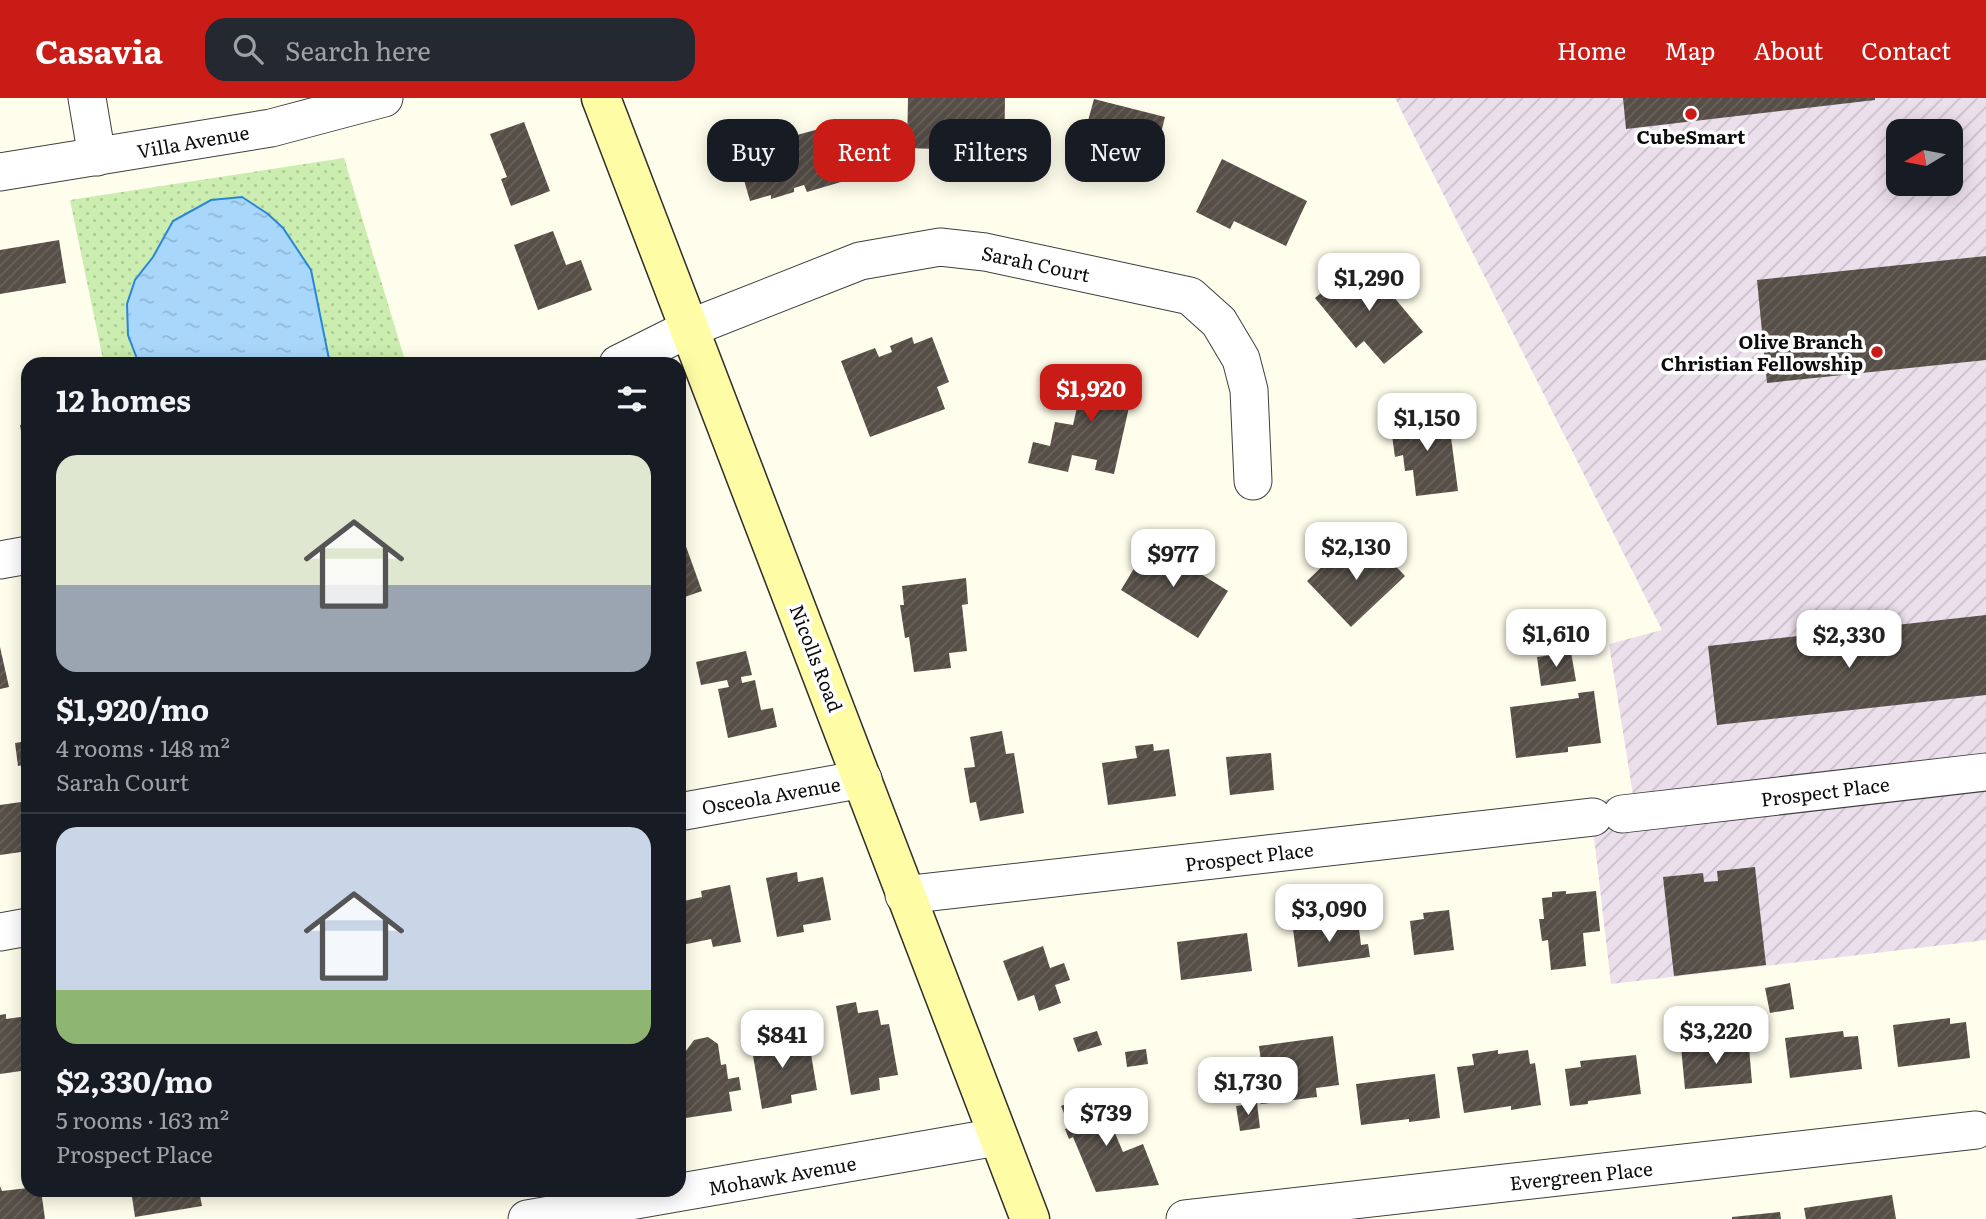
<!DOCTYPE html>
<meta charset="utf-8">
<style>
body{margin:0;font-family:Literata,serif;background:#242831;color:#f1f3f6;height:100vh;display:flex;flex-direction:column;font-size:26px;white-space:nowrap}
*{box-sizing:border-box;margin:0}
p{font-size:23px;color:#9ea1a6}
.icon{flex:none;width:38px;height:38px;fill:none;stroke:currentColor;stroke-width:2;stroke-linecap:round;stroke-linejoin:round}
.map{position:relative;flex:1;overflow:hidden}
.details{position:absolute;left:21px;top:259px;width:665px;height:840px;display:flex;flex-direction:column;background:#171b24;border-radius:21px;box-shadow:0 4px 18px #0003}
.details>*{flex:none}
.hud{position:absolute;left:707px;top:21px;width:665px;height:63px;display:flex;gap:14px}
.needle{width:46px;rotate:260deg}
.fabs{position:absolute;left:1886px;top:21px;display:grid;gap:14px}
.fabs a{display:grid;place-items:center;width:77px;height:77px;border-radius:14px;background:#171b24;box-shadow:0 4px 18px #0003;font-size:35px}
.price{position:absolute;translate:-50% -60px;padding:0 16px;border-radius:14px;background:#fff;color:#222;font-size:23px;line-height:46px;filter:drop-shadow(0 2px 4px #0008)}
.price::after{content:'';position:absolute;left:50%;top:42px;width:21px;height:16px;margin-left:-10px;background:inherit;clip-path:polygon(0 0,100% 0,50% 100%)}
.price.on{background:#ca1c16;color:#fff}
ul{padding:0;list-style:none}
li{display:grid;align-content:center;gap:14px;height:371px;padding:0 35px}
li+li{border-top:2px solid #363941}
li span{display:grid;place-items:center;height:217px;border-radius:21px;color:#555}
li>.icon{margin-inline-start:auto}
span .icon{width:126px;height:126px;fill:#fffc;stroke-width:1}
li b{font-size:30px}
h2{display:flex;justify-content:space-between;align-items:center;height:84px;padding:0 35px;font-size:30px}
.tag{padding:0 24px;border-radius:21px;background:#171b24;box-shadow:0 4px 18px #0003;font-size:24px;line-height:63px}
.tag.on{background:#ca1c16;color:#fff}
header{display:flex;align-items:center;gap:42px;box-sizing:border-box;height:98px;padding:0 35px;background:#ca1c16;color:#fff}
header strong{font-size:33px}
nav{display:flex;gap:38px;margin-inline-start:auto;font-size:24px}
.search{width:490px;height:63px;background:#242831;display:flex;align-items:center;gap:18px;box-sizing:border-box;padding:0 24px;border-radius:21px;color:#9ea1a6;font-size:26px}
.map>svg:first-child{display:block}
.industrial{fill:url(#industrial-furrows);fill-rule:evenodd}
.grass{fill:url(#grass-dots)}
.water{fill:url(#water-ripples);stroke:#2986db;stroke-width:2}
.building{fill:url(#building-hatch)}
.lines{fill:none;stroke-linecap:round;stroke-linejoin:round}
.street-casing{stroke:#3f3f3f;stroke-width:39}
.secondary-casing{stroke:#2e2e2e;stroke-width:41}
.street{stroke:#fff;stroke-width:37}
.secondary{stroke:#fffca6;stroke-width:38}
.poi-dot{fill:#ca1c16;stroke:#fff;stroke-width:2.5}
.labels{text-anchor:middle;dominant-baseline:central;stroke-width:7;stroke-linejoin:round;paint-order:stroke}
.poi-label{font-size:19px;font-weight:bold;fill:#0c0c0c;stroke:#fff}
.street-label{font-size:19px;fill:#0c0c0c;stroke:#fff}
</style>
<header>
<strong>Casavia</strong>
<div class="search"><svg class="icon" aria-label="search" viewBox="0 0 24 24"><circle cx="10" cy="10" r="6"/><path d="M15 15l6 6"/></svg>Search here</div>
<nav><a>Home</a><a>Map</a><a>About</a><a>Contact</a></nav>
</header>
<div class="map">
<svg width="1986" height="1121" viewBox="0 0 1986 1121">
<defs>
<pattern id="industrial-furrows" width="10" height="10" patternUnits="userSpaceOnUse" patternTransform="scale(1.75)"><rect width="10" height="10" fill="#ecdfec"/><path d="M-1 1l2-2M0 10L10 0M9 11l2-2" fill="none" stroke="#c9bec9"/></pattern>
<pattern id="grass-dots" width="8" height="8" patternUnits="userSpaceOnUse" patternTransform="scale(1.75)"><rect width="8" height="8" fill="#cbedb0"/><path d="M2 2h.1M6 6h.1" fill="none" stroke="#adca96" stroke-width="1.8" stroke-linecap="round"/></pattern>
<pattern id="water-ripples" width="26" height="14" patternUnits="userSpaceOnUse" patternTransform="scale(1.75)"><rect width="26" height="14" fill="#a9d7fc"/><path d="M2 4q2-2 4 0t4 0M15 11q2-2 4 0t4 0" fill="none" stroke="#90b7d7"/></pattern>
<pattern id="building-hatch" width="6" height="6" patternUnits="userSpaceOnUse" patternTransform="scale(1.75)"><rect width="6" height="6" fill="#564e47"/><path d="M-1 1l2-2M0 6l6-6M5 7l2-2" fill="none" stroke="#69635d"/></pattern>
</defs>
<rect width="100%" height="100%" fill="#fffdeb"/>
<path class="industrial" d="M1395 0H1986V842L1611 886 1590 704 1633 697 1609 546 1662 532ZM1899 33H1951V86H1899Z"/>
<path class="grass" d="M344 60 406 266H104L70 102Z"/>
<path class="water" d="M242 99 268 116 283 130 311 172 330 266H139L128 237 127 206 135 182 153 159 173 123 211 102Z"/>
<g class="building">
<path d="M908 0H1005L1004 64 935 63V51L907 50Z"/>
<path d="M1623 0H1875V2L1626 31Z"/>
<path d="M1094 1 1165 19 1154 63 1133 58 1131 65 1114 61 1113 69 1078 59Z"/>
<path d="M524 24 550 93 511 108 501 81 507 79 490 36Z"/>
<path d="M826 29 841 84 807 94 804 87 794 90V94L771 101V97L750 103 736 54Z"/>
<path d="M1222 61 1307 103 1286 148 1234 123 1230 131 1196 114Z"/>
<path d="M553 133 566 167 581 162 592 192 538 212 514 147Z"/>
<path d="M59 142 66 185 0 196V152Z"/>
<path d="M1986 158V262L1767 285 1757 182Z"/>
<path d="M1362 161 1423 234 1384 266 1364 243 1356 250 1315 200Z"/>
<path d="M912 239 914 246 932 239 949 284 937 289 945 311 870 339 841 263 875 250 879 259 892 254 890 248Z"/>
<path d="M1087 266 1136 278 1114 376 1095 372 1097 362 1072 357 1068 374 1028 365 1033 344 1050 348 1055 324 1073 327Z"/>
<path d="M1448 316 1458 393 1416 398 1413 372 1405 373 1403 357 1395 359 1390 323Z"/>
<path d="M28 326V368H27L20 327Z"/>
<path d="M679 429 702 493 679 501Z"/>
<path d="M1142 439 1228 493 1198 540 1121 492 1139 462 1132 457Z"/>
<path d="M1373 444 1405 478 1351 529 1307 483 1332 459 1338 466 1351 453 1358 459Z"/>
<path d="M966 480 968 506 962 507 967 553 949 555 951 570 914 574 909 539 905 540 900 507H904L902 488Z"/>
<path d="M1986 517V597L1717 627 1708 548Z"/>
<path d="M0 549 9 589 0 591Z"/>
<path d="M746 553 752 577 741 579 742 585 755 582 761 612 773 610 777 629 728 640 718 591 729 589 727 582 701 587 696 564Z"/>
<path d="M1571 554 1576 583 1541 588 1537 559Z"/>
<path d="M1594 593 1601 645 1568 649V654L1516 660 1510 609 1579 600 1578 595Z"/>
<path d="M1002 633 1006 656 1014 655 1024 715 980 723 976 704 970 705 964 670 975 669 970 639Z"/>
<path d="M28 643V666L18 668 15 645Z"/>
<path d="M1153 646 1154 653 1169 651 1176 698 1108 707 1102 665 1137 660 1135 648Z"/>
<path d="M1271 655 1274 692 1230 697 1226 659Z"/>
<path d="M28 703V753L0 757V707Z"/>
<path d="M1755 769 1766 867 1674 878 1663 779 1703 775 1704 784 1718 783 1717 773Z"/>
<path d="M797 774 798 784 823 779 831 822 803 827 804 834 777 839 766 780Z"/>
<path d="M730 787 741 844 713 849 711 841 682 847 679 833V804L702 799 701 793Z"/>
<path d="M1566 793V796L1596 793 1600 833 1583 835 1586 868 1551 872 1548 842 1542 843 1539 821H1544L1542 800 1552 799V794Z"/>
<path d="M1449 812 1454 852 1414 857 1410 823 1424 821 1423 815Z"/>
<path d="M1358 823 1361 847 1368 846 1370 859 1298 869 1293 831Z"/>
<path d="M1247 835 1252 873 1181 882 1177 844Z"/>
<path d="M1043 848 1050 870 1064 865 1070 882 1055 887 1061 905 1039 913 1034 897 1018 903 1003 863Z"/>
<path d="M1790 885 1794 911 1770 915 1765 890Z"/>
<path d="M856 904 858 915 878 912 881 927 889 926 898 977 879 980 880 992 851 997 836 908Z"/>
<path d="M6 916V921L28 918V972L0 976V917Z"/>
<path d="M1950 920V926L1966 924 1970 960 1898 969 1893 927Z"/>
<path d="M1097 933 1102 947 1078 954 1073 940Z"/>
<path d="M1843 933 1844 939 1858 938 1862 971 1790 980 1785 940Z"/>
<path d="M777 935 779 949 809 944 817 992 791 997 792 1005 762 1011 750 940Z"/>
<path d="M1333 938 1339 987 1316 990 1317 999 1261 1006 1257 978H1263L1259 948Z"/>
<path d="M708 939 718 946 721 967 726 966 728 981 739 979 741 992 729 994 732 1013 679 1021V955L685 954 694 942Z"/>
<path d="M1734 944V951L1749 949 1752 985 1685 991 1681 949Z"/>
<path d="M1146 951 1148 966 1127 969 1125 954Z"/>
<path d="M1498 952V956L1528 952 1530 966 1535 965 1541 1007 1511 1012V1008L1464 1015 1457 969 1474 967 1472 956Z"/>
<path d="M1636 957 1641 996 1588 1003V1006L1570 1008 1565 971 1581 969 1580 963Z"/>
<path d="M1435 976 1440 1020 1409 1024V1021L1361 1027 1356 986Z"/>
<path d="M1097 993 1123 1054 1143 1046 1159 1087 1096 1094 1073 1039 1069 1041 1065 1031 1070 1029 1061 1008Z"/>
<path d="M1257 1005 1260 1030 1240 1033 1236 1008Z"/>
<path d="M0 1088 2 1093 28 1090V1092H41L45 1121H0Z"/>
<path d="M131 1092H199L202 1108 135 1119Z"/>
<path d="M260 1092H277V1094L261 1096Z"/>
<path d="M1892 1097 1896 1121H1806L1804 1110Z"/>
<path d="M1780 1114 1781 1121H1732V1119Z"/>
</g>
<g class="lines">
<g class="street-casing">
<g id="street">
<path d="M87 0 97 59"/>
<path d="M0 74 271 30 384 0"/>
<path d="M618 266 690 230 860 163 940 149 985 154 1190 198 1219 224 1241 261 1249 292 1253 383"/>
<path d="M0 462 28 457"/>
<path d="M679 714 863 681"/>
<path d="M1622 716 1986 674"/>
<path d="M904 797 1593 719"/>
<path d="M0 834 28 829"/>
<path d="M527 1121 997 1039"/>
<path d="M1185 1121 1976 1032"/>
</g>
</g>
<g class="secondary-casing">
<path id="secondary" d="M601 0 1030 1121"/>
</g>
<use href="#street" class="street"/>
<use href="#secondary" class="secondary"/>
</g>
<g class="poi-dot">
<circle cx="1691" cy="16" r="7"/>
<circle cx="1877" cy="254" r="7"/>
</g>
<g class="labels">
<g class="poi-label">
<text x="1691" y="38">CubeSmart</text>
<text x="1863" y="243" text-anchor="end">Olive Branch<tspan x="1863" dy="22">Christian Fellowship</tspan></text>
</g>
<g class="street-label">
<text transform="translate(193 43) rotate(-10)">Villa Avenue</text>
<text transform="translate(1036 165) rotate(12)">Sarah Court</text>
<text transform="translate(817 560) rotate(69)">Nicolls Road</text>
<text transform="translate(1825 693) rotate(-7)">Prospect Place</text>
<text transform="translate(771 697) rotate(-10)">Osceola Avenue</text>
<text transform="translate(1249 758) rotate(-7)">Prospect Place</text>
<text transform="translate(782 1077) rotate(-10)">Mohawk Avenue</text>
<text transform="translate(1581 1077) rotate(-6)">Evergreen Place</text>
</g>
</g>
</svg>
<div class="fabs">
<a><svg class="needle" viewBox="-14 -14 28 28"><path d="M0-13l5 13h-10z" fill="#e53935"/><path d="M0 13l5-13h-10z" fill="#9ea1a6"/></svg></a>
</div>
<b class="price" style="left:1369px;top:215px">$1,290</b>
<b class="price on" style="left:1091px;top:326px">$1,920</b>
<b class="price" style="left:1427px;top:355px">$1,150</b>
<b class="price" style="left:1356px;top:484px">$2,130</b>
<b class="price" style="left:1173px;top:491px">$977</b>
<b class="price" style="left:1556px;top:571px">$1,610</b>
<b class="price" style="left:1849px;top:572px">$2,330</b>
<b class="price" style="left:1329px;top:846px">$3,090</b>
<b class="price" style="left:1716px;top:968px">$3,220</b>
<b class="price" style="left:782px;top:972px">$841</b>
<b class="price" style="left:1248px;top:1019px">$1,730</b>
<b class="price" style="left:1106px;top:1050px">$739</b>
<div class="hud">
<a class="tag">Buy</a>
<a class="tag on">Rent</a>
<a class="tag">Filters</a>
<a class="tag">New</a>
</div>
<section class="details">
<h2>12 homes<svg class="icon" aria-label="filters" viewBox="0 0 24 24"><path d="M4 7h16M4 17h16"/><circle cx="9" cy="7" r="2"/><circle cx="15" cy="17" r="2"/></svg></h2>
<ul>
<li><span style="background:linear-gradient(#dfe7d0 60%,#9aa5b1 0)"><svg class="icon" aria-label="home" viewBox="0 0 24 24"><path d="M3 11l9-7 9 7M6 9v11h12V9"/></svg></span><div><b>$1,920/mo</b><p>4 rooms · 148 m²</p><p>Sarah Court</p></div></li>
<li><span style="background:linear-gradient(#c9d6e8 75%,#8fb573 0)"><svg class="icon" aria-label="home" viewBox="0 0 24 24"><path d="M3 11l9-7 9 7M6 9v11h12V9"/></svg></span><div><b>$2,330/mo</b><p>5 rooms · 163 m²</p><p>Prospect Place</p></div></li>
</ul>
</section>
</div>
